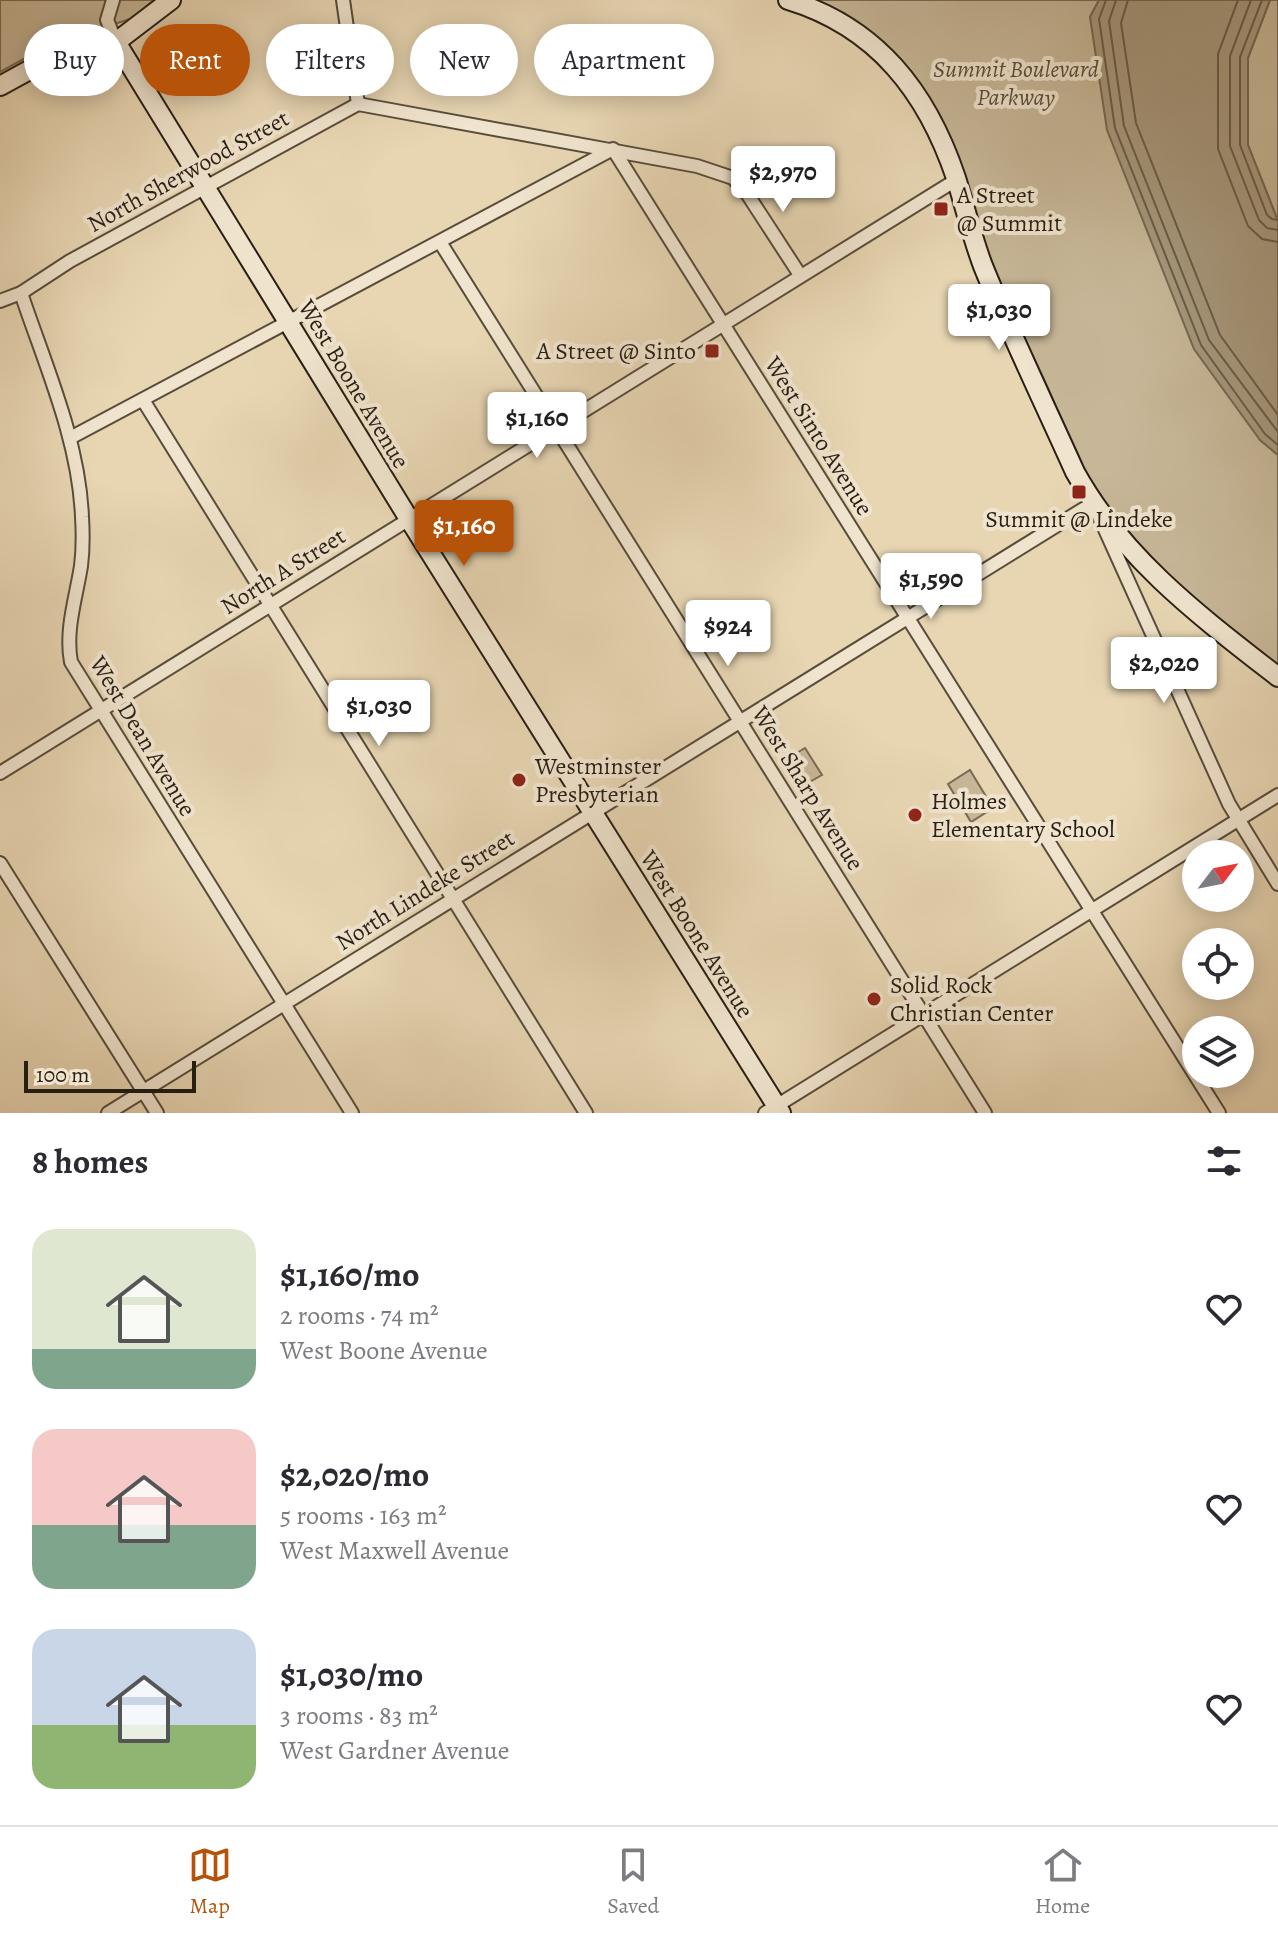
<!DOCTYPE html>
<meta charset="utf-8">
<style>
body{margin:0;font-family:Alegreya,serif;background:#f7f7f7;color:#2b2b33;height:100vh;display:flex;flex-direction:column;font-size:30px;white-space:nowrap}
*{box-sizing:border-box;margin:0}
p{font-size:26px;color:#7c7c81}
.icon{flex:none;width:44px;height:44px;fill:none;stroke:currentColor;stroke-width:2;stroke-linecap:round;stroke-linejoin:round}
.map{position:relative;height:1113px;overflow:hidden}
.sheet{display:flex;flex-direction:column;background:#fff;flex:1}
.sheet>*{flex:none}
.hud{position:absolute;left:24px;top:24px;width:800px;height:72px;display:flex;gap:16px}
.needle{width:52px;rotate:58deg}
.tools{position:absolute;left:1182px;top:840px;display:grid;gap:16px}
.tools a{display:grid;place-items:center;width:72px;height:72px;border-radius:50%;background:#fff;box-shadow:0 4px 20px #0003;font-size:40px}
.scale{position:absolute;left:24px;bottom:20px;width:172px;box-sizing:border-box;padding-left:8px;border:4px solid #281f13;border-top:0;font-size:22px;line-height:28px;white-space:nowrap;color:#281f13;-webkit-text-stroke:6px #f0e4ce;paint-order:stroke}
.price{position:absolute;translate:-50% -68px;padding:0 18px;border-radius:8px;background:#fff;color:#222;font-size:26px;line-height:52px;filter:drop-shadow(0 2px 4px #0008)}
.price::after{content:'';position:absolute;left:50%;top:48px;width:24px;height:18px;margin-left:-12px;background:inherit;clip-path:polygon(0 0,100% 0,50% 100%)}
.price.selected{background:#b45309;color:#fff}
ul{padding:0;list-style:none}
li{display:flex;align-items:center;gap:24px;height:200px;padding:0 32px}
li span{display:grid;place-items:center;flex:none;width:224px;height:160px;border-radius:24px;color:#555}
li>.icon{margin-inline-start:auto}
span .icon{width:96px;height:96px;fill:#fffc;stroke-width:1}
li b{font-size:34px}
h2{display:flex;justify-content:space-between;align-items:center;height:96px;padding:0 32px;font-size:34px}
.tag{padding:0 28px;border-radius:36px;background:#fff;box-shadow:0 4px 20px #0003;font-size:28px;line-height:72px}
.tag.selected{background:#b45309;color:#fff}
.tabs{display:flex;justify-content:space-around;align-items:center;height:112px;border-top:2px solid #e1e1e2;background:#fff;font-size:22px;color:#7c7c81}
.tabs a{display:grid;justify-items:center;gap:4px}
.tabs .selected{color:#b45309}
.map>svg:first-child{display:block}
.green{fill:#c7b798;stroke:#786b56;stroke-width:2}
.water{fill:#a7987d;stroke:#746853;stroke-width:2}
.lines{fill:none;stroke-linecap:round;stroke-linejoin:round}
.shore{stroke:#685c48;stroke-width:2}
.street-casing{stroke:#584d3b;stroke-width:16}
.secondary-casing{stroke:#281f13;stroke-width:22}
.street{stroke:#f0e4ce;stroke-width:12}
.secondary{stroke:#f0e4ce;stroke-width:18}
.poi-dot{fill:#8f2418;stroke:#f0e4ce;stroke-width:3}
.labels{text-anchor:middle;dominant-baseline:central;stroke-width:8;stroke-linejoin:round;paint-order:stroke}
.park-label{font-size:24px;font-style:italic;fill:#584d3b;stroke:#f0e4ce}
.street-label{font-size:24px;fill:#281f13;stroke:#f0e4ce}
.poi-label{font-size:24px;fill:#281f13;stroke:#f0e4ce;text-anchor:start}
</style>
<div class="map">
<svg width="1278" height="1113" viewBox="0 0 1278 1113">
<rect width="100%" height="100%" fill="#e8d6b3"/>
<filter id="stains"><feTurbulence type="fractalNoise" baseFrequency=".0025" numOctaves="4"/><feColorMatrix values="0 0 0 0 .2 0 0 0 0 .09 0 0 0 0 .02 0 0 0 .5 -.17"/></filter>
<radialGradient id="worn" r=".72"><stop offset=".6" stop-color="#630" stop-opacity="0"/><stop offset="1" stop-color="#630" stop-opacity=".3"/></radialGradient>
<g class="green">
<path d="M0 0H154L133 18 49 45 0 72Z"/>
<path d="M814 0H1099L1090 17 1260 440 1278 455V670C1215 617 1143 569 1099 499 1077 464 1064 425 1048 388 1027 342 1004 297 986 249 975 219 968 187 957 157 930 86 883 31 814 0Z"/>
<path d="M1270 0H1278V221L1248 145V58Z"/>
<path d="M805 748 822 775 806 784 790 757Z"/>
<path d="M970 770 993 808 971 822 948 784Z"/>
</g>
<path class="water" d="M1099 0H1270L1248 58V145L1278 221V455L1260 440 1194 349 1107 130 1090 17Z"/>
<g class="lines">
<g class="shore">
<path d="M1106 0 1099 19 1115 128 1201 345 1265 434 1278 445"/>
<path d="M1116 0 1109 21 1124 126 1209 340 1278 432"/>
<path d="M1128 0 1121 23 1136 123 1220 335 1278 415"/>
<path d="M1238 0 1218 54V149L1248 226 1262 239 1278 242"/>
<path d="M1251 0 1230 56V146L1259 220 1267 228 1278 230"/>
<path d="M1262 0 1240 57V145L1267 215 1272 219 1278 220"/>
</g>
<g class="street-casing">
<g id="street">
<path d="M113 0 107 20 116 42"/>
<path d="M343 0 358 104"/>
<path d="M440 242 985 1113"/>
<path d="M21 293C45 365 79 440 82 517 83 533 83 550 81 566 76 598 65 630 71 662L352 1113"/>
<path d="M0 301 21 293 70 261 358 104 697 166 733 178 746 192 800 275"/>
<path d="M143 400 586 1113"/>
<path d="M70 438 613 149 1219 1113"/>
<path d="M0 773 956 180"/>
<path d="M0 863 157 1113"/>
<path d="M108 1113 1093 503 1229 804 1278 884"/>
<path d="M765 1113 1278 795"/>
</g>
</g>
<g class="secondary-casing">
<g id="secondary">
<path d="M788 0C877 27 927 92 956 178 965 207 972 237 983 266 1011 335 1044 403 1075 472 1123 559 1201 617 1278 677"/>
<path d="M116 42 409 519 781 1113"/>
<path d="M0 86 64 51 95 43 116 42 171 0"/>
</g>
</g>
<use href="#street" class="street"/>
<use href="#secondary" class="secondary"/>
</g>
<g class="poi-dot">
<rect x="933" y="201" width="16" height="16" rx="4"/>
<rect x="704" y="343" width="16" height="16" rx="4"/>
<rect x="1071" y="484" width="16" height="16" rx="4"/>
<circle cx="519" cy="780" r="8"/>
<circle cx="915" cy="815" r="8"/>
<circle cx="874" cy="999" r="8"/>
</g>
<g class="labels">
<g class="park-label">
<text x="1016" y="69">Summit Boulevard<tspan x="1016" dy="28">Parkway</tspan></text>
</g>
<g class="street-label">
<text transform="translate(188 171) rotate(-29)">North Sherwood Street</text>
<text transform="translate(354 384) rotate(59)">West Boone Avenue</text>
<text transform="translate(819 436) rotate(58)">West Sinto Avenue</text>
<text transform="translate(283 571) rotate(-32)">North A Street</text>
<text transform="translate(143 736) rotate(59)">West Dean Avenue</text>
<text transform="translate(808 788) rotate(58)">West Sharp Avenue</text>
<text transform="translate(425 890) rotate(-32)">North Lindeke Street</text>
<text transform="translate(697 934) rotate(58)">West Boone Avenue</text>
</g>
<g class="poi-label">
<text x="957" y="195">A Street<tspan x="957" dy="28">@ Summit</tspan></text>
<text x="696" y="351" text-anchor="end">A Street @ Sinto</text>
<text x="1079" y="519" text-anchor="middle">Summit @ Lindeke</text>
<text x="535" y="766">Westminster<tspan x="535" dy="28">Presbyterian</tspan></text>
<text x="931" y="801">Holmes<tspan x="931" dy="28">Elementary School</tspan></text>
<text x="890" y="985">Solid Rock<tspan x="890" dy="28">Christian Center</tspan></text>
</g>
</g>
<rect width="100%" height="100%" filter="url(#stains)"/>
<rect width="100%" height="100%" fill="url(#worn)"/>
</svg>
<div class="tools">
<a><svg class="needle" viewBox="-14 -14 28 28"><path d="M0-13l5 13h-10z" fill="#e53935"/><path d="M0 13l5-13h-10z" fill="#7c7c81"/></svg></a>
<a><svg class="icon" aria-label="locate" viewBox="0 0 24 24"><circle cx="12" cy="12" r="6"/><path d="M12 2v4M12 18v4M2 12h4M18 12h4"/></svg></a>
<a><svg class="icon" aria-label="layers" viewBox="0 0 24 24"><path d="M12 4l9 5-9 5-9-5zM3 14l9 5 9-5"/></svg></a>
</div>
<div class="scale">100 m</div>
<b class="price" style="left:783px;top:214px">$2,970</b>
<b class="price" style="left:999px;top:352px">$1,030</b>
<b class="price" style="left:537px;top:460px">$1,160</b>
<b class="price selected" style="left:464px;top:568px">$1,160</b>
<b class="price" style="left:931px;top:621px">$1,590</b>
<b class="price" style="left:728px;top:668px">$924</b>
<b class="price" style="left:1164px;top:705px">$2,020</b>
<b class="price" style="left:379px;top:748px">$1,030</b>
<div class="hud">
<a class="tag">Buy</a>
<a class="tag selected">Rent</a>
<a class="tag">Filters</a>
<a class="tag">New</a>
<a class="tag">Apartment</a>
</div>
</div>
<section class="sheet">
<h2>8 homes<svg class="icon" aria-label="filters" viewBox="0 0 24 24"><path d="M4 7h16M4 17h16"/><circle cx="9" cy="7" r="2"/><circle cx="15" cy="17" r="2"/></svg></h2>
<ul>
<li><span style="background:linear-gradient(#dfe7d0 75%,#7fa58c 0)"><svg class="icon" aria-label="home" viewBox="0 0 24 24"><path d="M3 11l9-7 9 7M6 9v11h12V9"/></svg></span><div><b>$1,160/mo</b><p>2 rooms · 74 m²</p><p>West Boone Avenue</p></div><svg class="icon" aria-label="heart" viewBox="0 0 24 24"><path d="M12 20l-8-8c-3-5 5-10 8-4 3-6 11-1 8 4z"/></svg></li>
<li><span style="background:linear-gradient(#f6c9c9 60%,#7fa58c 0)"><svg class="icon" aria-label="home" viewBox="0 0 24 24"><path d="M3 11l9-7 9 7M6 9v11h12V9"/></svg></span><div><b>$2,020/mo</b><p>5 rooms · 163 m²</p><p>West Maxwell Avenue</p></div><svg class="icon" aria-label="heart" viewBox="0 0 24 24"><path d="M12 20l-8-8c-3-5 5-10 8-4 3-6 11-1 8 4z"/></svg></li>
<li><span style="background:linear-gradient(#c9d6e8 60%,#8fb573 0)"><svg class="icon" aria-label="home" viewBox="0 0 24 24"><path d="M3 11l9-7 9 7M6 9v11h12V9"/></svg></span><div><b>$1,030/mo</b><p>3 rooms · 83 m²</p><p>West Gardner Avenue</p></div><svg class="icon" aria-label="heart" viewBox="0 0 24 24"><path d="M12 20l-8-8c-3-5 5-10 8-4 3-6 11-1 8 4z"/></svg></li>
</ul>
</section>
<nav class="tabs">
<a class="selected"><svg class="icon" aria-label="map" viewBox="0 0 24 24"><path d="M3 6l6-2 6 2 6-2v14l-6 2-6-2-6 2zM9 4v14M15 6v14"/></svg>Map</a>
<a><svg class="icon" aria-label="saved" viewBox="0 0 24 24"><path d="M7 4h10v16l-5-4-5 4z"/></svg>Saved</a>
<a><svg class="icon" aria-label="home" viewBox="0 0 24 24"><path d="M3 11l9-7 9 7M6 9v11h12V9"/></svg>Home</a>
</nav>
